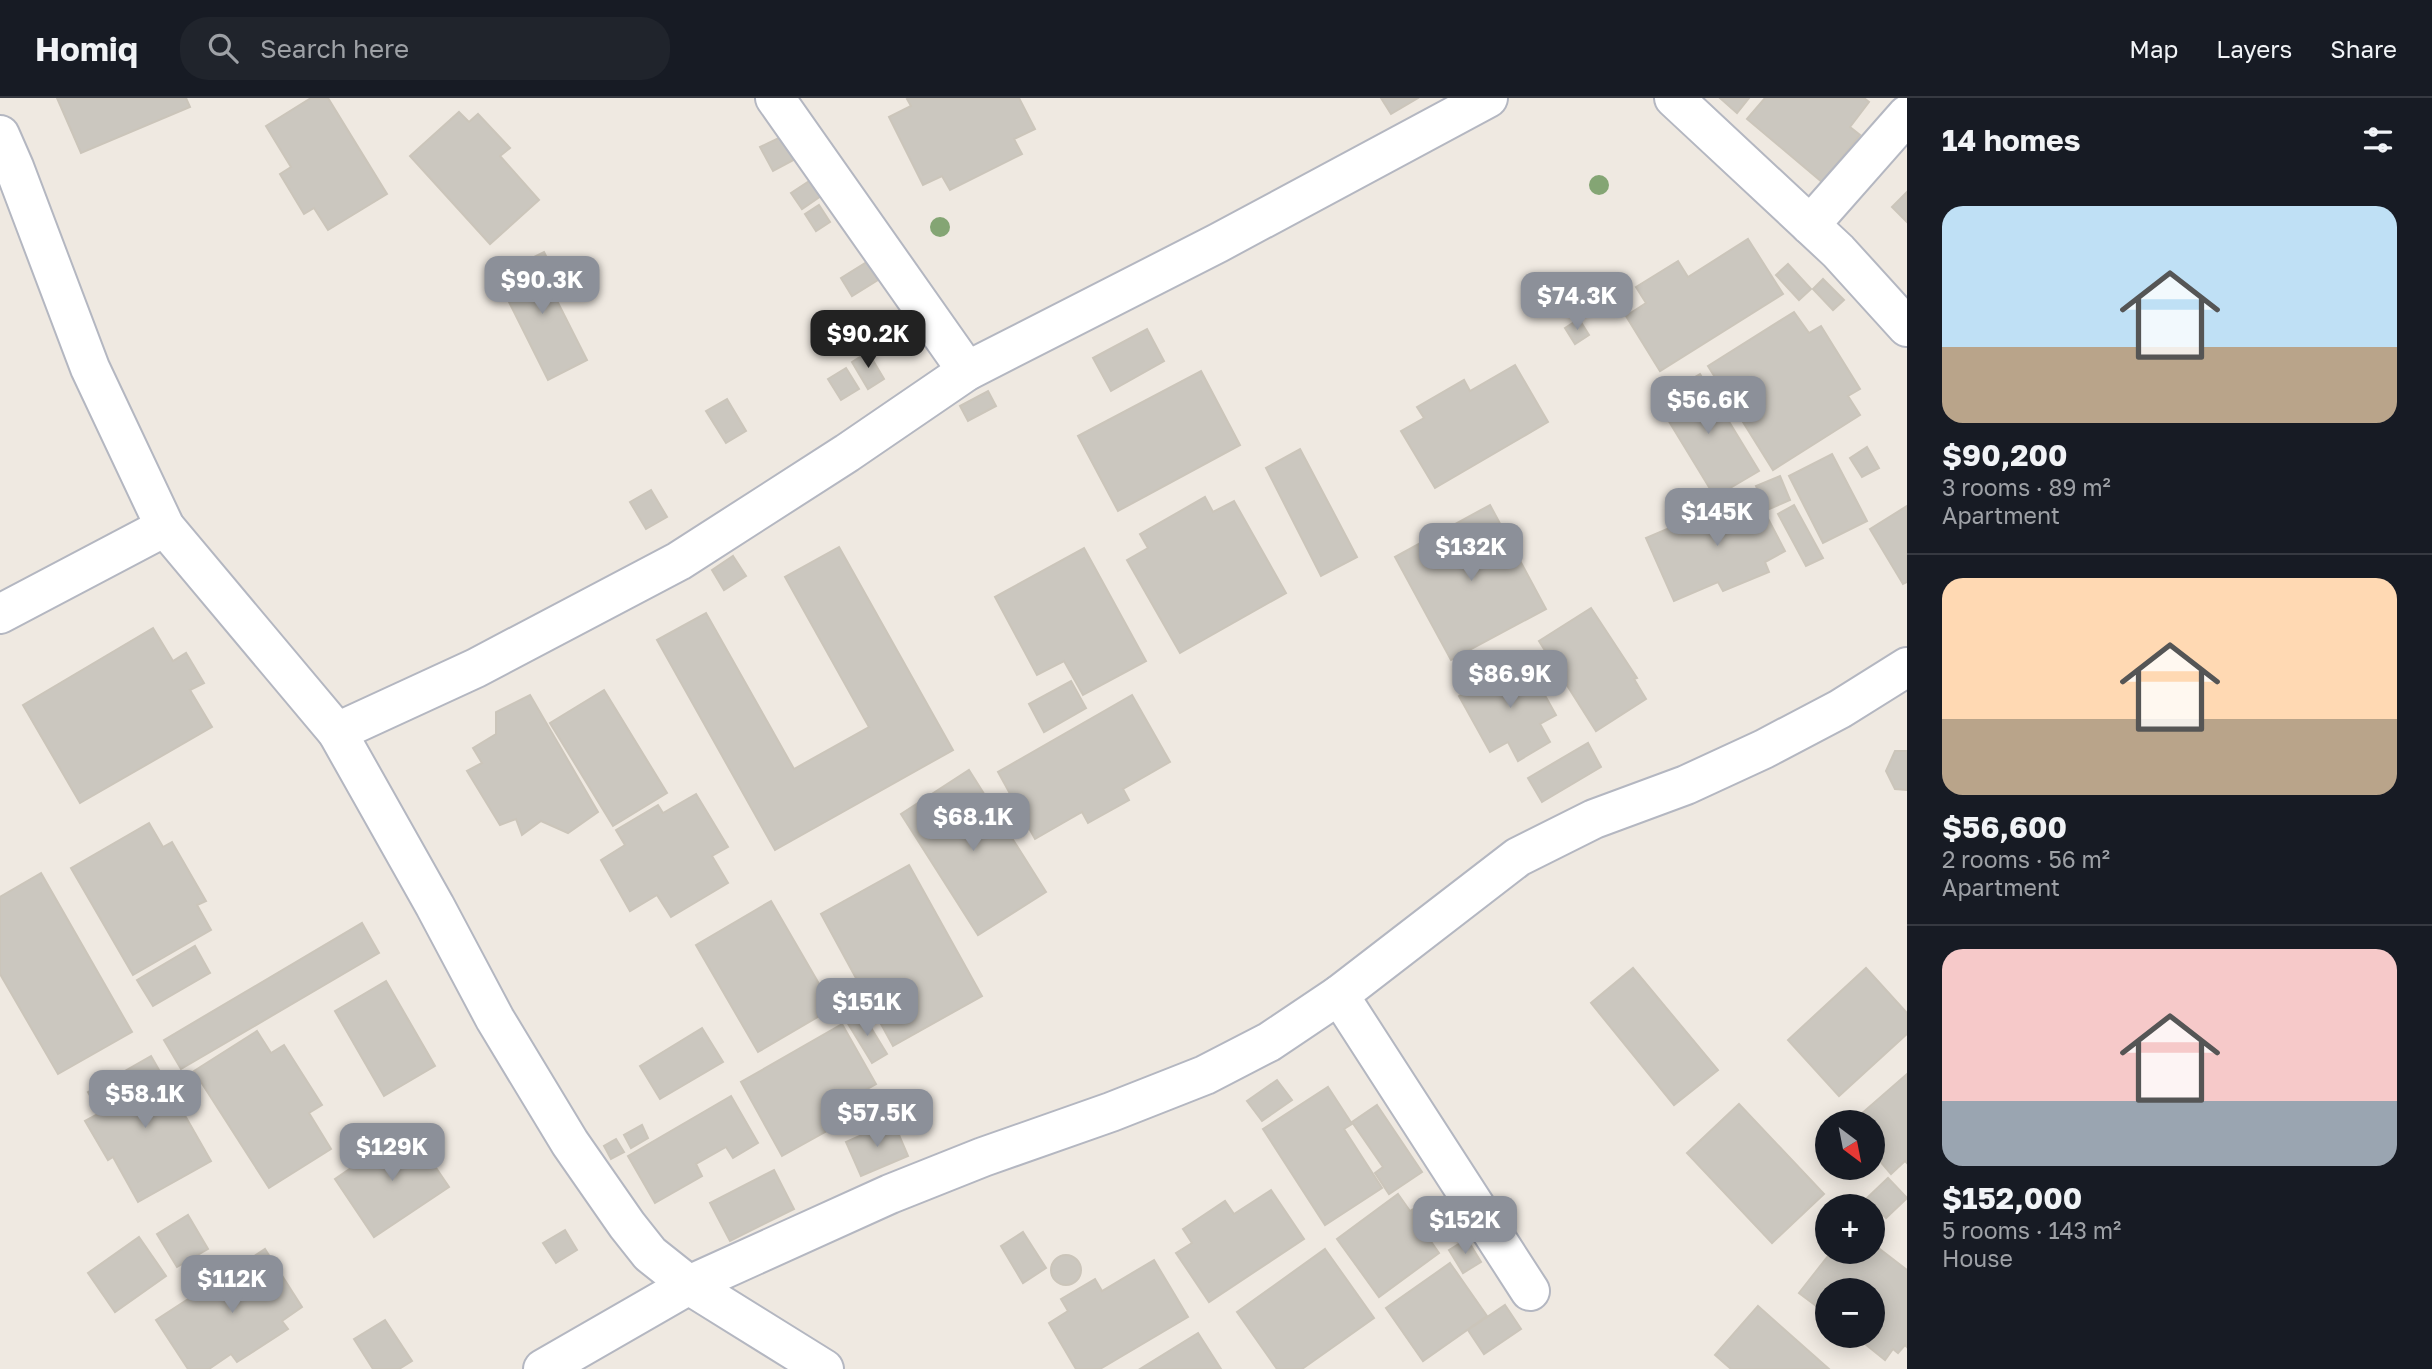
<!DOCTYPE html>
<meta charset="utf-8">
<style>
body{margin:0;font-family:"Golos Text",sans-serif;background:#20242c;color:#f1f3f6;height:100vh;display:flex;flex-direction:column;font-size:26px;white-space:nowrap}
*{box-sizing:border-box;margin:0}
p{font-size:23px;color:#9ea1a6}
.icon{flex:none;width:38px;height:38px;fill:none;stroke:currentColor;stroke-width:2;stroke-linecap:round;stroke-linejoin:round}
.map{position:relative;flex:1;overflow:hidden}
.side{display:flex;flex-direction:column;background:#171b24;width:525px}
.side>*{flex:none}
.needle{width:46px;rotate:148deg}
.controls{position:absolute;left:1815px;top:1012px;display:grid;gap:14px}
.controls a{display:grid;place-items:center;width:70px;height:70px;border-radius:50%;background:#171b24;box-shadow:0 4px 18px #0003;font-size:35px}
.price{position:absolute;translate:-50% -60px;padding:0 16px;border-radius:14px;background:#8c9099;color:#fff;font-size:23px;line-height:46px;filter:drop-shadow(0 2px 4px #0008)}
.price::after{content:'';position:absolute;left:50%;top:42px;width:21px;height:16px;margin-left:-10px;background:inherit;clip-path:polygon(0 0,100% 0,50% 100%)}
.price.active{background:#222;color:#fff}
ul{padding:0;list-style:none}
li{display:grid;align-content:center;gap:14px;height:371px;padding:0 35px}
li+li{border-top:2px solid #363941}
li span{display:grid;place-items:center;height:217px;border-radius:21px;color:#555}
li>.icon{margin-inline-start:auto}
span .icon{width:126px;height:126px;fill:#fffc;stroke-width:1}
li b{font-size:30px}
h2{display:flex;justify-content:space-between;align-items:center;height:84px;padding:0 35px;font-size:30px}
header{display:flex;align-items:center;gap:42px;box-sizing:border-box;height:98px;padding:0 35px;background:#171b24;border-bottom:2px solid #363941}
header strong{font-size:33px}
nav{display:flex;gap:38px;margin-inline-start:auto;font-size:24px}
.search{width:490px;height:63px;background:#20242c;display:flex;align-items:center;gap:18px;box-sizing:border-box;padding:0 24px;border-radius:28px;color:#9ea1a6;font-size:26px}
main{display:flex;flex:1;min-height:0}
.map>svg:first-child{display:block}
.building{fill:#cbc7bf;stroke:#cbc5ba;stroke-width:2}
.lines{fill:none;stroke-linecap:round;stroke-linejoin:round}
.minor-casing{stroke:#b4b7c1;stroke-width:42}
.minor{stroke:#fff;stroke-width:38}
.tree{fill:#84a574}
</style>
<header>
<strong>Homiq</strong>
<div class="search"><svg class="icon" aria-label="search" viewBox="0 0 24 24"><circle cx="10" cy="10" r="6"/><path d="M15 15l6 6"/></svg>Search here</div>
<nav><a>Map</a><a>Layers</a><a>Share</a></nav>
</header>
<main>
<div class="map">
<svg width="1907" height="1271" viewBox="0 0 1907 1271">
<rect width="100%" height="100%" fill="#efe9e1"/>
<g class="building">
<path d="M57 0H186L190 9 81 55Z"/>
<path d="M311 0H328L387 96 328 132 314 110 304 116 280 76 291 69 266 28Z"/>
<path d="M909 0H1019L1035 31 1014 41 1022 56 950 92 942 78 923 87 889 19 911 8 907 1Z"/>
<path d="M1381 0H1418L1391 16Z"/>
<path d="M1720 0H1749L1737 15Z"/>
<path d="M1765 0H1864L1869 4 1850 29 1860 37 1822 84 1747 21Z"/>
<path d="M459 14 469 24 478 16 510 50 500 58 539 102 490 146 410 58Z"/>
<path d="M787 36 799 59 773 73 760 49Z"/>
<path d="M811 82 821 98 802 111 791 95Z"/>
<path d="M1907 94V124L1892 109Z"/>
<path d="M819 107 830 124 816 133 805 116Z"/>
<path d="M1748 141 1783 196 1660 273 1626 218 1646 205 1636 189 1678 163 1688 179Z"/>
<path d="M544 154 555 176 546 181 587 262 548 282 496 178Z"/>
<path d="M867 164 878 182 852 198 841 180Z"/>
<path d="M1788 166 1811 191 1799 202 1776 177Z"/>
<path d="M1823 181 1844 202 1833 212 1813 191Z"/>
<path d="M1794 214 1809 235 1821 228 1860 291 1848 298 1860 317 1773 372 1708 268Z"/>
<path d="M1579 221 1589 237 1575 246 1565 230Z"/>
<path d="M1147 231 1164 263 1111 293 1093 260Z"/>
<path d="M868 254 884 281 868 291 852 264Z"/>
<path d="M1515 267 1548 324 1435 390 1401 333 1424 320 1417 309 1464 282 1470 293Z"/>
<path d="M846 270 859 291 841 302 828 281Z"/>
<path d="M1201 273 1240 347 1118 413 1078 338Z"/>
<path d="M1700 276 1759 373 1715 399 1656 302Z"/>
<path d="M988 293 996 308 968 323 960 308Z"/>
<path d="M727 301 746 333 726 345 706 313Z"/>
<path d="M1867 349 1879 370 1862 379 1850 360Z"/>
<path d="M1300 351 1357 459 1321 478 1266 370Z"/>
<path d="M1832 356 1867 423 1823 445 1789 378Z"/>
<path d="M1780 378 1790 402 1767 412 1756 388Z"/>
<path d="M651 392 667 419 646 431 630 404Z"/>
<path d="M1754 394 1785 453 1765 464 1769 474 1723 493 1718 484 1674 503 1646 440Z"/>
<path d="M1205 399 1213 414 1234 403 1286 495 1180 555 1127 462 1148 450 1140 436Z"/>
<path d="M1490 407 1546 511 1451 562 1395 459Z"/>
<path d="M1794 407 1823 460 1806 468 1778 416Z"/>
<path d="M1907 408V484L1903 486 1870 431Z"/>
<path d="M839 449 953 652 775 752 657 542 706 515 794 671 869 629 785 479Z"/>
<path d="M1084 450 1146 563 1083 597 1064 563 1037 577 995 499Z"/>
<path d="M733 458 746 478 724 492 712 472Z"/>
<path d="M1591 510 1637 580 1634 581 1646 601 1596 633 1539 543Z"/>
<path d="M153 530 173 563 186 555 204 585 190 592 212 629 80 705 23 607Z"/>
<path d="M1524 560 1556 617 1540 626 1550 644 1518 663 1508 644 1490 654 1459 598Z"/>
<path d="M1071 583 1086 610 1044 634 1029 606Z"/>
<path d="M604 592 667 695 613 728 550 625Z"/>
<path d="M530 597 598 714 568 735 541 723 522 737 516 721 500 727 467 673 482 665 473 650 496 636V614Z"/>
<path d="M1132 597 1170 664 1123 691 1129 702 1088 725 1082 714 1035 741 998 674Z"/>
<path d="M1588 645 1601 669 1542 704 1528 680Z"/>
<path d="M1895 653H1907V692L1895 691 1886 673Z"/>
<path d="M969 672 1046 794 978 837 901 716Z"/>
<path d="M696 696 728 749 712 758 728 785 671 819 657 797 630 813 601 762 625 747 616 732 658 707 663 715Z"/>
<path d="M149 725 163 749 172 744 206 803 197 807 211 832 133 877 71 770Z"/>
<path d="M909 767 982 898 893 948 821 816Z"/>
<path d="M41 775 132 934 58 976 0 876V799Z"/>
<path d="M771 803 833 910 758 954 696 847Z"/>
<path d="M362 825 379 855 181 971 164 942Z"/>
<path d="M195 848 210 875 153 908 137 882Z"/>
<path d="M1633 870 1718 972 1674 1007 1591 905Z"/>
<path d="M1866 870 1907 915V936L1839 998 1788 942Z"/>
<path d="M386 883 435 968 384 998 335 913Z"/>
<path d="M862 915 887 956 872 965 847 924Z"/>
<path d="M842 926 876 986 824 1015 832 1030 782 1058 741 984Z"/>
<path d="M702 930 723 964 660 1001 640 968Z"/>
<path d="M257 933 271 955 284 947 322 1007 309 1015 331 1051 269 1090 194 973Z"/>
<path d="M151 958 211 1063 138 1104 113 1059 108 1062 85 1023 100 1015 88 994Z"/>
<path d="M1907 976V1065L1905 1063 1891 1076 1872 1054V1024H1852Z"/>
<path d="M1277 982 1292 1002 1262 1023 1247 1003Z"/>
<path d="M1328 989 1352 1026 1344 1031 1382 1090 1325 1127 1263 1031Z"/>
<path d="M731 998 758 1045 733 1060 726 1049 696 1066 702 1078 655 1105 628 1058Z"/>
<path d="M1739 1006 1824 1096 1772 1145 1687 1055Z"/>
<path d="M1377 1007 1422 1074 1389 1096 1375 1075 1383 1069 1352 1024Z"/>
<path d="M893 1023 908 1058 861 1078 846 1044Z"/>
<path d="M642 1027 648 1040 631 1050 624 1037Z"/>
<path d="M409 1030 449 1089 374 1139 335 1081Z"/>
<path d="M616 1041 624 1054 611 1061 604 1048Z"/>
<path d="M774 1072 794 1111 730 1143 710 1105Z"/>
<path d="M1888 1080 1907 1100 1886 1120 1867 1100Z"/>
<path d="M1271 1092 1304 1141 1209 1204 1176 1155 1192 1145 1183 1131 1225 1103 1234 1116Z"/>
<path d="M1398 1096 1410 1113 1415 1110 1432 1134 1427 1138 1439 1155 1379 1199 1337 1141Z"/>
<path d="M188 1117 208 1151 177 1169 157 1136Z"/>
<path d="M565 1132 577 1152 556 1165 543 1145Z"/>
<path d="M1023 1134 1046 1170 1023 1185 1001 1148Z"/>
<path d="M139 1139 166 1178 115 1214 88 1175Z"/>
<path d="M1467 1141 1481 1164 1463 1175 1449 1152Z"/>
<path d="M1872 1145 1907 1172V1249L1905 1247 1898 1255 1893 1251 1885 1262 1854 1237H1872V1192H1827V1216L1799 1195 1832 1153H1872Z"/>
<path d="M265 1151 302 1209 282 1223 288 1231 237 1264 231 1256 209 1271H188L156 1222Z"/>
<path d="M1325 1151 1374 1220 1302 1271H1277L1237 1214Z"/>
<circle cx="1066" cy="1172" r="15"/>
<path d="M1154 1162 1188 1219 1100 1271H1076L1049 1225 1068 1213 1061 1201 1095 1181 1102 1193Z"/>
<path d="M1450 1165 1487 1218 1423 1263 1386 1210Z"/>
<path d="M1505 1207 1521 1231 1484 1256 1468 1232Z"/>
<path d="M1758 1208 1829 1271H1731L1715 1257Z"/>
<path d="M385 1222 412 1263 399 1271H373L354 1241Z"/>
<path d="M1198 1235 1221 1271H1140Z"/>
</g>
<g class="lines">
<g class="minor-casing">
<g id="minor">
<path d="M775 0 967 273"/>
<path d="M1674 0 1838 153 1907 229"/>
<path d="M0 37 14 69 90 270 165 429 337 634 476 570 679 463 847 355 967 273 1218 145 1488 0"/>
<path d="M1810 127 1907 17"/>
<path d="M0 516 165 429"/>
<path d="M337 634 435 808 495 921 570 1045 627 1127 650 1156 689 1187 824 1271"/>
<path d="M1339 897 1530 1193"/>
<path d="M543 1271 689 1187 890 1096 983 1059 1111 1014 1205 977 1269 944 1339 897 1518 759 1594 721 1686 687 1764 651 1840 611 1907 569"/>
</g>
</g>
<use href="#minor" class="minor"/>
</g>
<g class="tree">
<circle cx="1599" cy="87" r="10"/>
<circle cx="940" cy="129" r="10"/>
</g>
</svg>
<div class="controls">
<a><svg class="needle" viewBox="-14 -14 28 28"><path d="M0-13l5 13h-10z" fill="#e53935"/><path d="M0 13l5-13h-10z" fill="#9ea1a6"/></svg></a>
<a>+</a>
<a>−</a>
</div>
<b class="price" style="left:542px;top:218px">$90.3K</b>
<b class="price" style="left:1577px;top:234px">$74.3K</b>
<b class="price active" style="left:868px;top:272px">$90.2K</b>
<b class="price" style="left:1708px;top:338px">$56.6K</b>
<b class="price" style="left:1717px;top:450px">$145K</b>
<b class="price" style="left:1471px;top:485px">$132K</b>
<b class="price" style="left:1510px;top:612px">$86.9K</b>
<b class="price" style="left:973px;top:755px">$68.1K</b>
<b class="price" style="left:867px;top:940px">$151K</b>
<b class="price" style="left:145px;top:1032px">$58.1K</b>
<b class="price" style="left:877px;top:1051px">$57.5K</b>
<b class="price" style="left:392px;top:1085px">$129K</b>
<b class="price" style="left:1465px;top:1158px">$152K</b>
<b class="price" style="left:232px;top:1217px">$112K</b>
</div>
<section class="side">
<h2>14 homes<svg class="icon" aria-label="filters" viewBox="0 0 24 24"><path d="M4 7h16M4 17h16"/><circle cx="9" cy="7" r="2"/><circle cx="15" cy="17" r="2"/></svg></h2>
<ul>
<li><span style="background:linear-gradient(#bfe0f5 65%,#b9a48a 0)"><svg class="icon" aria-label="home" viewBox="0 0 24 24"><path d="M3 11l9-7 9 7M6 9v11h12V9"/></svg></span><div><b>$90,200</b><p>3 rooms · 89 m²</p><p>Apartment</p></div></li>
<li><span style="background:linear-gradient(#ffd9b3 65%,#b9a48a 0)"><svg class="icon" aria-label="home" viewBox="0 0 24 24"><path d="M3 11l9-7 9 7M6 9v11h12V9"/></svg></span><div><b>$56,600</b><p>2 rooms · 56 m²</p><p>Apartment</p></div></li>
<li><span style="background:linear-gradient(#f6c9c9 70%,#9aa5b1 0)"><svg class="icon" aria-label="home" viewBox="0 0 24 24"><path d="M3 11l9-7 9 7M6 9v11h12V9"/></svg></span><div><b>$152,000</b><p>5 rooms · 143 m²</p><p>House</p></div></li>
</ul>
</section>
</main>
